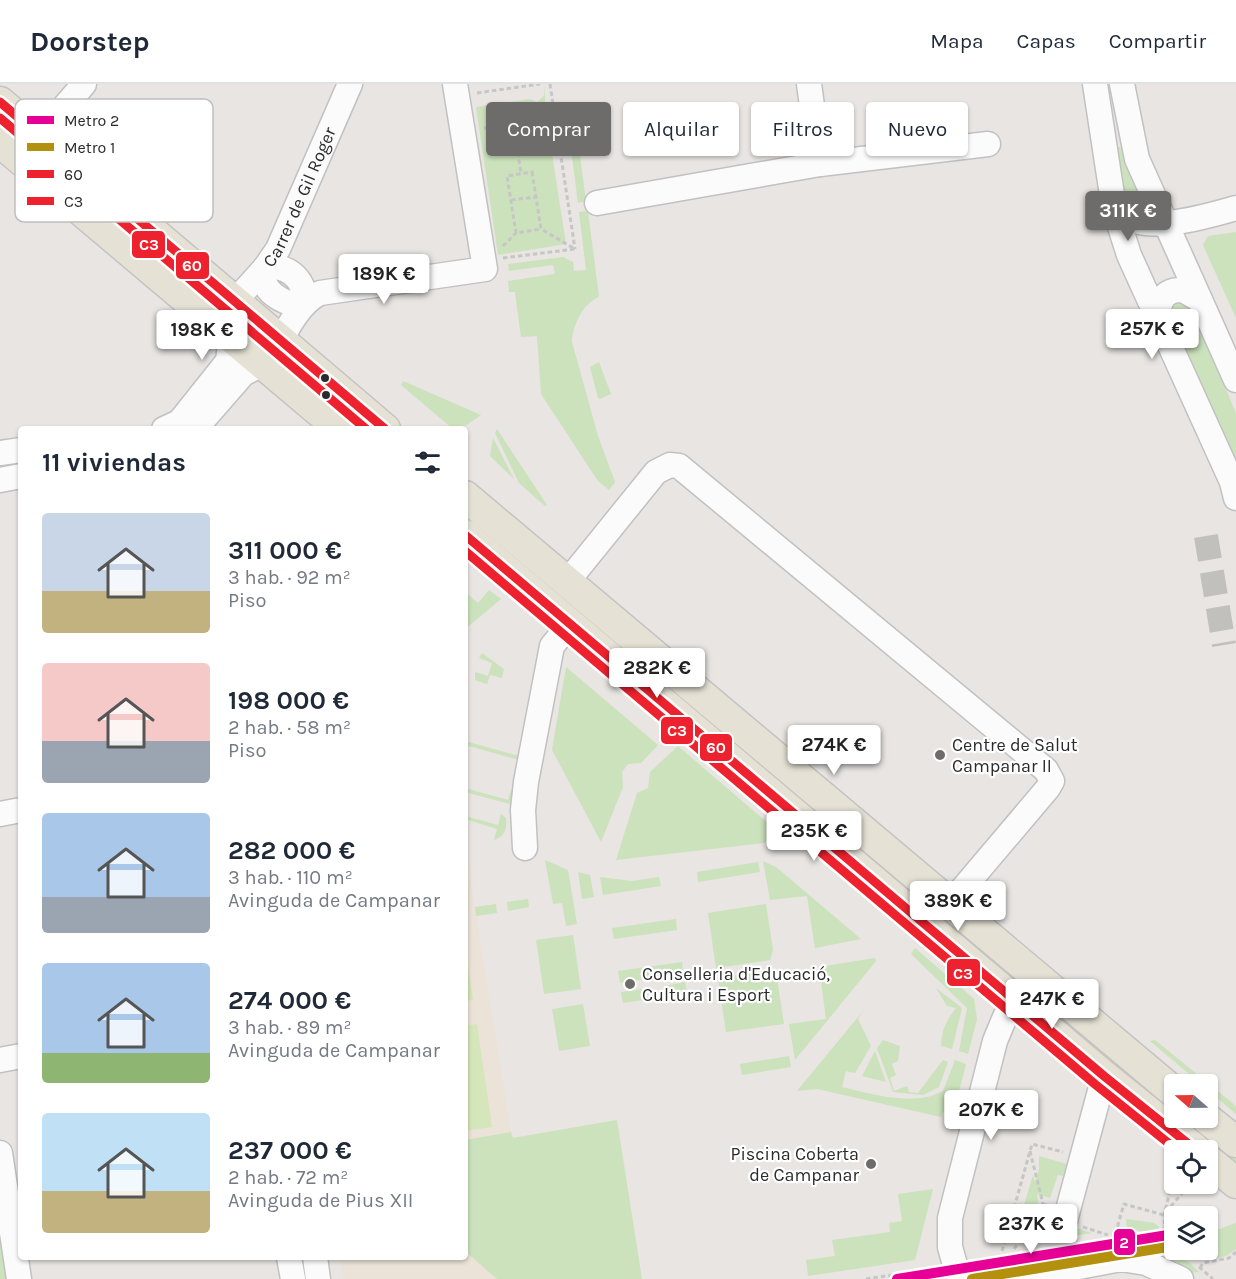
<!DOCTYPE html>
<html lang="es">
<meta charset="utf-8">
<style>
body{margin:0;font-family:Karla,sans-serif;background:#f2f2f3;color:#1f2937;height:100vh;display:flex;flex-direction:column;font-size:22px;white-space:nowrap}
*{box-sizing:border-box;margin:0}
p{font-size:20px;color:#747a83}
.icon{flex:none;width:33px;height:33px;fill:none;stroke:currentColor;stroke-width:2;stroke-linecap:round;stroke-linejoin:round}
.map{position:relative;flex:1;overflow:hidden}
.details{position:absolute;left:18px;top:342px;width:450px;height:834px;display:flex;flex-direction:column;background:#fff;border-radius:6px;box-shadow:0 2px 4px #0004}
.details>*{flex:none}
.top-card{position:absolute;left:486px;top:18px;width:570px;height:54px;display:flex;gap:12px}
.needle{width:39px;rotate:290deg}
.fabs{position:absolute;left:1164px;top:990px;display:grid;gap:12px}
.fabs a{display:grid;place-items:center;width:54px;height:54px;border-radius:6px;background:#fff;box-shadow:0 2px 4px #0004;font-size:30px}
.price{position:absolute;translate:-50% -51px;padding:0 14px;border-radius:6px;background:#fff;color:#222;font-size:20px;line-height:39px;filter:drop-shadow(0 2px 3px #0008)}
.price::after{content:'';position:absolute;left:50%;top:36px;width:18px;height:14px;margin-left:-9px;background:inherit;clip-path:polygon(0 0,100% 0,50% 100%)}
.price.current{background:#6d6c6b;color:#fff}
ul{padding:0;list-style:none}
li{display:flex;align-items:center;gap:18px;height:150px;padding:0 24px}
li span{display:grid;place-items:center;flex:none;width:168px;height:120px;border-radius:6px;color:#555}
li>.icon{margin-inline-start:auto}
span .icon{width:72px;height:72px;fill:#fffc;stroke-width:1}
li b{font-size:26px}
h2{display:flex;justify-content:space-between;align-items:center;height:72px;padding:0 24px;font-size:26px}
.chip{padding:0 21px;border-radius:6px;background:#fff;box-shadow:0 2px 4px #0004;font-size:21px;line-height:54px}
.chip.current{background:#6d6c6b;color:#fff}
header{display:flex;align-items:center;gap:36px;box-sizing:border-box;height:84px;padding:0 30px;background:#fff;border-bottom:2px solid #e0e1e3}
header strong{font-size:28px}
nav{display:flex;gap:33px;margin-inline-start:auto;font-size:21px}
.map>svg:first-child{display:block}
.education{fill:#ebe3d7}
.green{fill:#cbe2bc}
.pitch{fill:#d5e6ba}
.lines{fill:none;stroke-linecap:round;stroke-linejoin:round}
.minor-tunnel{stroke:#c2c0bd;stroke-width:24;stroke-dasharray:24 12;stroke-linecap:butt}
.minor-casing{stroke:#c2c1c2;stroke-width:27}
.major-casing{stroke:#c5c3c2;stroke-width:33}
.path{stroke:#c6c6c6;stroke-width:3;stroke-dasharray:4.5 3;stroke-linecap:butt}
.minor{stroke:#fcfbfb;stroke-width:24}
.major{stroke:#e5e2d5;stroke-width:30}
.bus-1-casing{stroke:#fff;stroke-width:14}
.bus-2-casing{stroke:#fff;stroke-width:14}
.bus-1{stroke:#ed222e;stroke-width:9}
.bus-2{stroke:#ed222e;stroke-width:9}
.metro-1-casing{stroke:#fff;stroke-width:15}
.metro-2-casing{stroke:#fff;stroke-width:15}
.metro-1{stroke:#e70095;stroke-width:10}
.metro-2{stroke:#b4900f;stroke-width:10}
.bus-dot{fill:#2b2b2b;stroke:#fff;stroke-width:2}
.poi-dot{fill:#6d6c6b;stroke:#fff;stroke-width:2}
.labels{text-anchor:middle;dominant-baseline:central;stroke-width:4.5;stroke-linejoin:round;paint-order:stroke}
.street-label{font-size:18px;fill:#2b2b2b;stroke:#fff}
.poi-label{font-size:18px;fill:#2b2b2b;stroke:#fff;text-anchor:start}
.key{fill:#fff;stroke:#bfbfbf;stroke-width:1.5}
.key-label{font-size:16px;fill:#2b2b2b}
.line-badge{stroke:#fff;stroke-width:2}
.badge-label{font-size:16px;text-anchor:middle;font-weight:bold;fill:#fff}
</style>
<header>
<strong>Doorstep</strong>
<nav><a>Mapa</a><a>Capas</a><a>Compartir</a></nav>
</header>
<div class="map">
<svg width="1236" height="1195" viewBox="0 0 1236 1195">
<rect width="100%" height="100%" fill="#e8e5e2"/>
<path class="education" d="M465 773 467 774 512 1054 617 1036 642 1195H344L340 1173H465Z"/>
<g class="green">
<path d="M545 2V25L566 160 498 171 476 23 530 15 537 18 544 12Z"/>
<path d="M577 49 586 117 578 119 569 50Z"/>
<path d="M1120 63 1145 124C1116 125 1119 85 1115 64Z"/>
<path d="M588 127 599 213C584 218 572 242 572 258L598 352 615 398 609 406 598 397 541 310 537 252 521 253 515 208H509L508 197 555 190 553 181 509 187 508 180 563 173 573 178 574 187 586 186 579 128Z"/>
<path d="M1236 148V234L1203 161 1208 152Z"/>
<path d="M1175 213 1191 224 1236 329V380L1168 232Z"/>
<path d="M599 278 611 310 600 315 598 314 590 283Z"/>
<path d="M403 297 481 331 462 344 453 345 401 301Z"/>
<path d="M497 345 547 421 545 422 519 399 495 349Z"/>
<path d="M493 354 514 395 490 372Z"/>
<path d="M489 506 501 515 465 545V508L478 519Z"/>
<path d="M482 569 504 585 502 594 490 591 487 600 475 596V588L488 592 492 579 479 574Z"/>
<path d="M566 583 658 661 641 679 628 680 622 688 623 703 601 758 552 666Z"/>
<path d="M465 657 519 672V676L465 661Z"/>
<path d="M678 662 776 746 765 759 616 776 637 709 648 704 650 688Z"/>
<path d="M465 704 508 716 511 706H514L510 720 465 708Z"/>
<path d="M501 730 506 734C508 744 504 753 494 756L497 745 465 735V732L498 741Z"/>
<path d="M545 776 568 786 577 840 566 842 562 819 553 820Z"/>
<path d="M763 777 776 783 861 855 815 864 807 812 770 816Z"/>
<path d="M758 778 760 788 698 798 697 788Z"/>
<path d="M578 788 590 791 594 813 582 815Z"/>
<path d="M600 793 632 797 659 793 661 802 603 811Z"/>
<path d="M528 815 529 823 508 827 507 818Z"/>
<path d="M496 820 497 829 476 832 475 823Z"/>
<path d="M766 820 773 866 770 876 716 884 708 829Z"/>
<path d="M676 835 677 846 614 855 612 844Z"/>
<path d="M573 851 581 905 544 910 536 856Z"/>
<path d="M915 864 974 915 977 935 968 970 959 967 967 924 911 870Z"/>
<path d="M875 874 876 877 795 976 789 940 826 935 819 883Z"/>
<path d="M682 878 683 889 620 899 618 887Z"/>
<path d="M771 885 777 894 784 940 726 948 718 894Z"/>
<path d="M685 898 687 909 666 913 665 902Z"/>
<path d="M936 904 962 924 952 965 941 962C942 945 946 937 956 924L947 922Z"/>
<path d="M642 905 643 916 623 919 621 908Z"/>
<path d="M583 920 590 962 559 967 552 925Z"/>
<path d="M863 927 858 935 871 962 855 989 846 987 842 1003C872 1010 914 1023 943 1007L955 976 966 980 953 1030 943 1028 941 1033 817 1005 797 1007Z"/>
<path d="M883 956 900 962 898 977 892 980 896 991 890 994 894 1007 907 1002 909 1008 918 1009 943 976 948 978 939 1003 923 1011 893 1008 877 964Z"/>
<path d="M1155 956 1236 1022V1030L1208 1006V1000H1201L1150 957Z"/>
<path d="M875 967 886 998 862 992Z"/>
<path d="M789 972 791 983 742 991 740 980Z"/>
<path d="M1118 976 1174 1021V1034H1190L1236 1071V1082L1106 981Z"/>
<path d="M617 1036 642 1195H497L465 1167V1056L511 1048 513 1054Z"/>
<path d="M1039 1072 1070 1081 1063 1092 1058 1091 1050 1114 1037 1110 1039 1123 1012 1161 1033 1091 1035 1098 1039 1085Z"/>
<path d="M0 1096 15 1195H0Z"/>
<path d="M933 1105 915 1176 808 1192 806 1176 835 1172 832 1156 890 1148 889 1139 902 1137 898 1110Z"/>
<path d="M1043 1133 1050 1139 1053 1137 1092 1149 1024 1160Z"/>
<path d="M1126 1135 1154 1139 1159 1143 1158 1149 1127 1145Z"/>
<path d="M1236 1139V1165L1226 1172 1218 1174 1208 1162V1149Z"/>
<path d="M1169 1167 1190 1179 1199 1188 1189 1189 1169 1178Z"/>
</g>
<g class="pitch">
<path d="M465 861 473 916 465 917Z"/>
<path d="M477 940 492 1043 465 1047V942Z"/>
</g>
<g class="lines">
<path class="minor-tunnel" d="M1206 452 1224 561"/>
<g class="minor-casing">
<g id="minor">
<path d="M1095 0 1114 124 1129 171 1232 398 1236 414"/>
<path d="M1122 0 1137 75 1236 296"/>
<path d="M41 70C44 41 66 22 84 0"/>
<path d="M820 80 988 60"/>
<path d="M597 119 820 80 809 0"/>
<path d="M1114 124C1137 154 1204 133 1236 124"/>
<path d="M271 182C292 184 308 199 303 221 284 221 257 206 265 184Z"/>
<path d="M1158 237C1158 219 1162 205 1183 206L1200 216"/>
<path id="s1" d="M164 345 179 338 185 331 228 277 235 217 265 184 278 165 350 0"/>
<path d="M195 345 243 290 271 275 276 268C285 247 299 219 320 209L485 185 455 0"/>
<path d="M0 369 21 366"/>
<path d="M0 396 21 392"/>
<path d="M567 498 656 388 670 381 679 382 1046 686 1052 697 1048 704 949 821"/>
<path d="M0 730 21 726"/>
<path d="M525 764 523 726 526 698 552 562 570 540"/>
<path d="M0 976 21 972"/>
<path d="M0 1069 19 1195"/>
<path d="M1065 1137 1104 992"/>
<path d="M289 1173 293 1195"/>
<path d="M315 1173 318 1195"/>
<path d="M959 1195 950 1163V1134L995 957 1005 933 1017 918"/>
<path d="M1015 1195 1121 1175 1146 1179 1181 1195"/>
</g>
</g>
<g class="major-casing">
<g id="major">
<path d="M0 18 385 345"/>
<path d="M0 58 340 345"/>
<path d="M465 412 1174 1008"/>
<path d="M465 451 1104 992 1196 1066"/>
<path d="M1206 1034 1236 1058"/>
<path d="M1208 1076 1236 1099"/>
</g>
</g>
<g class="path">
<path d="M550 0 575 165"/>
<path d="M477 9 540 0"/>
<path d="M484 44 514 46 554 28"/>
<path d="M514 46 521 89"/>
<path d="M532 88 541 145 516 149 507 92Z"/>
<path d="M511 116 536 113"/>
<path d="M503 162 516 149"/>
<path d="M503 174 575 165 541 145"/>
<path d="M1030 1067 1044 1124"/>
<path d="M1166 1128 1190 1100"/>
<path d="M1083 1143 1108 1151"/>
<path d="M1119 1150 1118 1140 1124 1120 1164 1131 1174 1138"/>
<path d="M1160 1154 1165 1143 1164 1131 1174 1091"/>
<path d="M1157 1160 1184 1172"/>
<path d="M1014 1165 1047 1120"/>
<path d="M1002 1167 1032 1060 1063 1068"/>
<path d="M974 1181 1071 1162"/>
<path d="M1199 1183 1213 1195"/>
<path d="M1200 1184 1203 1179 1229 1174 1236 1168"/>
<path d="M866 1195 926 1186 935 1187"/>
</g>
<use href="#minor" class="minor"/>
<use href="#major" class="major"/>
<g class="bus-1-casing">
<g id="bus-1">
<path d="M0 18 385 345"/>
<path d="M465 451 1104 992 1196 1066"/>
</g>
</g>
<g class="bus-2-casing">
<g id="bus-2">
<path d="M0 34 366 345"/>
<path d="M465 467 1096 1001 1177 1066"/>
</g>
</g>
<use href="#bus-1" class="bus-1"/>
<use href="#bus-2" class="bus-2"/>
<g class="metro-1-casing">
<path id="metro-1" d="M897 1195 1174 1150"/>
</g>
<g class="metro-2-casing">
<path id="metro-2" d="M972 1195 1174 1162"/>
</g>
<use href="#metro-1" class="metro-1"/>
<use href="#metro-2" class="metro-2"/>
</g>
<g class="bus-dot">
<circle cx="325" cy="294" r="5"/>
<circle cx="326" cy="311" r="5"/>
</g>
<g class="poi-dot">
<circle cx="940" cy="671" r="6"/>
<circle cx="630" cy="900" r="6"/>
<circle cx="871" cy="1080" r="6"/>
</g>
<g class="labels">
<g class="street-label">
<text stroke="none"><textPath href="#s1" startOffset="279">Carrer de Gil Roger</textPath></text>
</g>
<g class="poi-label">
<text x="952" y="661">Centre de Salut<tspan x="952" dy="21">Campanar II</tspan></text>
<text x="642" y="890">Conselleria d'Educació,<tspan x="642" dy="21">Cultura i Esport</tspan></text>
<text x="859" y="1070" text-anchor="end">Piscina Coberta<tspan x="859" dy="21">de Campanar</tspan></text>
</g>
</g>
<rect x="15" y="15" width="198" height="123" rx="9" class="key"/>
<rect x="27" y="32" width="27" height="8" fill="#e70095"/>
<rect x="27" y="59" width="27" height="8" fill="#b4900f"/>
<rect x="27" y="86" width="27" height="8" fill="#ed222e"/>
<rect x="27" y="113" width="27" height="8" fill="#ed222e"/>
<g class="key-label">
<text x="64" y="42">Metro 2</text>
<text x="64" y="69">Metro 1</text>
<text x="64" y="96">60</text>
<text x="64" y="123">C3</text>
</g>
<g class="line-badge">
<rect x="131" y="146" width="35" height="29" rx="6" fill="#ed222e"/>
<rect x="175" y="167" width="35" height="29" rx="6" fill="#ed222e"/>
<rect x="660" y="632" width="34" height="29" rx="6" fill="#ed222e"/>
<rect x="699" y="649" width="34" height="29" rx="6" fill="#ed222e"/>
<rect x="946" y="874" width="35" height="29" rx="6" fill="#ed222e"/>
<rect x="1113" y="1144" width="23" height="28" rx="6" fill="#e70095"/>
</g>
<g class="badge-label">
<text x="149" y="166">C3</text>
<text x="192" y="187">60</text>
<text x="677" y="652">C3</text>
<text x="716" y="669">60</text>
<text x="963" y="895">C3</text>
<text x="1124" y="1164">2</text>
</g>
</svg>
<div class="fabs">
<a><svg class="needle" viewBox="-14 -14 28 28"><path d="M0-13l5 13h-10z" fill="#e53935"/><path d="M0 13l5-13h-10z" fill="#747a83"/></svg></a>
<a><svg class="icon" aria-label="locate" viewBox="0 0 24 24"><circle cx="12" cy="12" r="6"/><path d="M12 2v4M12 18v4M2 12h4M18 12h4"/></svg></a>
<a><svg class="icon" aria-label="layers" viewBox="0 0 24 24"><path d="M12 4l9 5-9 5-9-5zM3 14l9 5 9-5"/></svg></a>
</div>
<b class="price current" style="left:1128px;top:158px">311K €</b>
<b class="price" style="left:384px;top:221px">189K €</b>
<b class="price" style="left:1152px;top:276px">257K €</b>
<b class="price" style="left:202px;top:277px">198K €</b>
<b class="price" style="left:657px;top:615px">282K €</b>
<b class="price" style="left:834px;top:692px">274K €</b>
<b class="price" style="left:814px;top:778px">235K €</b>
<b class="price" style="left:958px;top:848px">389K €</b>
<b class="price" style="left:1052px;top:946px">247K €</b>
<b class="price" style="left:991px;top:1057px">207K €</b>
<b class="price" style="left:1031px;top:1171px">237K €</b>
<div class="top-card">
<a class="chip current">Comprar</a>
<a class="chip">Alquilar</a>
<a class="chip">Filtros</a>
<a class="chip">Nuevo</a>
</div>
<section class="details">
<h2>11 viviendas<svg class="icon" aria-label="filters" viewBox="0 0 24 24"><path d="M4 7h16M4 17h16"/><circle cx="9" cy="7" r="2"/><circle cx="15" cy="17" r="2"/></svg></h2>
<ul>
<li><span style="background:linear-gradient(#c9d6e8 65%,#c2b280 0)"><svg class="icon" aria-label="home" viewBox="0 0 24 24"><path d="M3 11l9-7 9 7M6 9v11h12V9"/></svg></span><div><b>311 000 €</b><p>3 hab. · 92 m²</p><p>Piso</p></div></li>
<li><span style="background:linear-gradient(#f6c9c9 65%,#9aa5b1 0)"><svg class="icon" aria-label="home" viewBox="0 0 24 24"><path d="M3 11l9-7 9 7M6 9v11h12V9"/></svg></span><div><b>198 000 €</b><p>2 hab. · 58 m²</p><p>Piso</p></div></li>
<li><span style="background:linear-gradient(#a9c7e8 70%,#9aa5b1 0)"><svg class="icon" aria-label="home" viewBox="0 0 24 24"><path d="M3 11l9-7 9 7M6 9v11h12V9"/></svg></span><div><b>282 000 €</b><p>3 hab. · 110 m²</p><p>Avinguda de Campanar</p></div></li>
<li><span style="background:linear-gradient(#a9c7e8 75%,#8fb573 0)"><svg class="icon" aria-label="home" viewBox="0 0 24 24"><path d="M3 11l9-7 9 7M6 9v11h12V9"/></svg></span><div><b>274 000 €</b><p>3 hab. · 89 m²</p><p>Avinguda de Campanar</p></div></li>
<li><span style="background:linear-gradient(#bfe0f5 65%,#c2b280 0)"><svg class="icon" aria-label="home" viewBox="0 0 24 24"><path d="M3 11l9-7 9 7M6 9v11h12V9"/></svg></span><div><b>237 000 €</b><p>2 hab. · 72 m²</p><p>Avinguda de Pius XII</p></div></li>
</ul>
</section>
</div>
